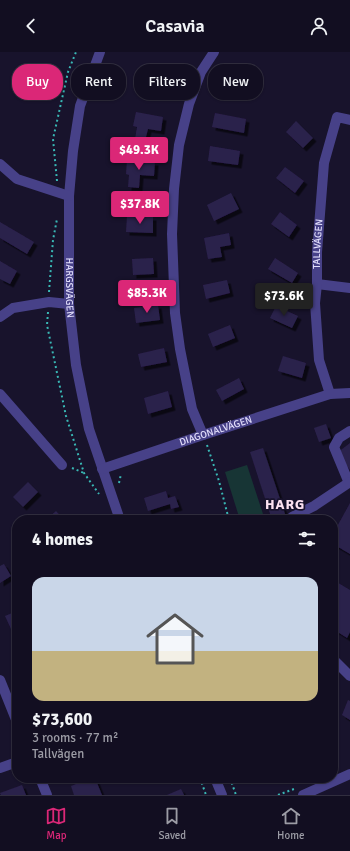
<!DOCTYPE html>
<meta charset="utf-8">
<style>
body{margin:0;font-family:Signika,sans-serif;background:#1b172a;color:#f1f3f6;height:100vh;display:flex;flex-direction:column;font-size:15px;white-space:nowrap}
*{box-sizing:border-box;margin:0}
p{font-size:13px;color:#9c9ca5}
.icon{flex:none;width:22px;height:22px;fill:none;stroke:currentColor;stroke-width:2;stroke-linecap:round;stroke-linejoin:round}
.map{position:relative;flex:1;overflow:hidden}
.details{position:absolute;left:12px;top:463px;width:326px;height:268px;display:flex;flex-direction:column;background:#120e21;border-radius:16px;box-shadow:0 1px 3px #0004,0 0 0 1px #312e3f}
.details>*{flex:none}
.hud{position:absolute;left:12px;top:12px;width:326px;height:36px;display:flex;gap:8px}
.price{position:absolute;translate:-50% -34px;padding:0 9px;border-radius:4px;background:#db2777;color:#fff;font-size:13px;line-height:26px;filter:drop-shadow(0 1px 2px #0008)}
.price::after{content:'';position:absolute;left:50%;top:24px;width:12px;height:9px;margin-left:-6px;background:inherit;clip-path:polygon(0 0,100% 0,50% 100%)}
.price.active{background:#222;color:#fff}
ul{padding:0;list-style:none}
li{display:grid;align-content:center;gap:8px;height:212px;padding:0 20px}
li span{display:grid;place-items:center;height:124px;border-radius:12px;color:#555}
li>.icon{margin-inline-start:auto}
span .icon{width:72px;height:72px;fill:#fffc;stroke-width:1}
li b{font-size:17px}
h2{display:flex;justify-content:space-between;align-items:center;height:48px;padding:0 20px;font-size:17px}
.chip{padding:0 14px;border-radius:16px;background:#120e21;box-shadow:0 1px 3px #0004,0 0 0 1px #312e3f;font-size:14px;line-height:36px}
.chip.active{background:#db2777;color:#fff}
header{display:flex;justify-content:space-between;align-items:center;height:52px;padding:0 20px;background:#120e21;font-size:18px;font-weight:600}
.tabs{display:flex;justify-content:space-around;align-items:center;height:56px;border-top:1px solid #312e3f;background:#120e21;font-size:11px;color:#9c9ca5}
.tabs a{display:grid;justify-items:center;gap:2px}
.tabs .active{color:#db2777}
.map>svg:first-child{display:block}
.green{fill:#173535}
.building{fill:#2b204c;filter:url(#shadow)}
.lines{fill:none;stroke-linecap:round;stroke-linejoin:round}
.path{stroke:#39b8b5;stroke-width:2;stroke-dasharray:2 3;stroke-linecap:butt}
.minor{stroke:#474188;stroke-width:10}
.labels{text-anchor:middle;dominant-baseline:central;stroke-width:3.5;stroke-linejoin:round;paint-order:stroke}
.street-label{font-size:10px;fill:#e4e0fd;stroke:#18132c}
.district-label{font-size:14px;font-weight:bold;letter-spacing:1px;fill:#fde2f2;stroke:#18132c}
</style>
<header><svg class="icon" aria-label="back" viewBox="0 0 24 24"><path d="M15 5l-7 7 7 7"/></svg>Casavia<svg class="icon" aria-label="person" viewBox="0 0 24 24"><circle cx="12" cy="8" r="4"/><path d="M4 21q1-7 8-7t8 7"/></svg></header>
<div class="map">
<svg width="350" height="743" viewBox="0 0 350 743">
<defs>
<filter id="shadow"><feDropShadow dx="3.5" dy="3.5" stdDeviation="0" flood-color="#0009"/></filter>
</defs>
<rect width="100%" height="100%" fill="#18132c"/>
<path class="green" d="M247 413 265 468H240L225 420Z"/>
<g class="building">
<path d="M141 15 170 21 168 31 154 28 152 39 136 36Z"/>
<path d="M136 60 163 65 161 79 148 77 145 89 135 87 137 75 133 74Z"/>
<path d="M215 61 246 67 244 81 212 75Z"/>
<path d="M296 69 313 86 303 96 286 80Z"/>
<path d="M210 94 240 99 238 113 208 109Z"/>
<path d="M127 108 155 110 154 124 140 123 139 136 128 135 129 123 126 122Z"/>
<path d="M285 115 304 129 295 141 276 126Z"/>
<path d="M231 141 239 157 214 169 207 153Z"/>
<path d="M280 160 297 173 289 185 271 172Z"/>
<path d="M127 164 153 165V181L126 180Z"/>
<path d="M0 170 34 190 27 202 0 186Z"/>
<path d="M229 181 231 193 220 195 222 205 208 207 204 186Z"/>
<path d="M153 206 154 222 133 223 132 207Z"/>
<path d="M275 206 298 221 292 231 268 217Z"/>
<path d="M0 209 17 219 10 232 0 227Z"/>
<path d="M227 228 230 241 206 247 203 233Z"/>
<path d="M158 253 160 268 136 271 134 256Z"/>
<path d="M276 254 298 264 292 276 270 266Z"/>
<path d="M230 273 235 286 213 295 208 282Z"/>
<path d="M164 296 167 310 141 315 138 302Z"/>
<path d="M283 304 306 311 302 326 278 319Z"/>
<path d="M239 326 244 337 222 349 216 338Z"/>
<path d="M168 339 172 355 148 362 144 346Z"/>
<path d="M326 372 331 386 319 390 314 376Z"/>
<path d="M350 391V418L337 401Z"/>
<path d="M263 396 287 468H272L250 400Z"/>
<path d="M28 430 38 440 23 455 13 445Z"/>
<path d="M166 439 168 446 175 444 179 455 171 457 170 452 148 459 144 446Z"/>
<path d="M350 451V502L333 492V482Z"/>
<path d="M56 459 64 468H46Z"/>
<path d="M4 512 11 524 0 531V514Z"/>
<path d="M335 529 350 538V580L347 586 333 577V562L336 558 333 556V532Z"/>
<path d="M17 559V574L11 577 5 564Z"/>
<path d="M348 648 350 649V668L342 663Z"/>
<path d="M91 726H95L102 743H74L71 734Z"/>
<path d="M22 733 26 743H1L0 741Z"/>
<path d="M181 737 184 743H167Z"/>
</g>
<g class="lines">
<g class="path">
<path d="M57 129 53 87 68 20 76 0"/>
<path d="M49 240 53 188 57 167"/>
<path d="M48 260 47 273 66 364 84 421 99 442"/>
<path d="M207 393 219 429 229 468"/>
<path d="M72 416 84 421"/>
<path d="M119 431 121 422"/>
<path d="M200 726 206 743"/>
<path d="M230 726 236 743"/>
<path d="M278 743 294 737"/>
</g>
<g class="minor">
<path id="s1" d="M100 0 80 54 73 99 69 144V252L76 313 89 377 120 468"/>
<path d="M0 112 17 127 69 144"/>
<path d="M317 232 350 236"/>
<path d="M0 265 13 256 49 250 69 252"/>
<path d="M0 342 62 413"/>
<path id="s2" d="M330 342 319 308 315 251 317 232V200L324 111 337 65 350 68"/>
<path d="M203 383 192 357 180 297 175 261 172 182 174 137 179 93 189 52 201 20 214 0"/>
<path id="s3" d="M102 417 203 383 330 342 350 341"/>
<path d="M349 431 334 395 339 386 350 379"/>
<path d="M292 465 314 454 350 430"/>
<path d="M333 607 350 624"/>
<path d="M0 628 17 670"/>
<path d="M0 716 17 710"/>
<path d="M40 726 47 743"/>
<path d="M215 726 222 743"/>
<path d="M303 743 350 722"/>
</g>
</g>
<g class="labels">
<g class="street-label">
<text stroke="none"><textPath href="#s2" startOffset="152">TALLVÄGEN</textPath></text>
<text stroke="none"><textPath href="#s1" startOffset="240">HARGSVÄGEN</textPath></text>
<text stroke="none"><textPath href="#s3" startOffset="120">DIAGONALVÄGEN</textPath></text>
</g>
<g class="district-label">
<text x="285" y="452">HARG</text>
</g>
</g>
</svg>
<b class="price" style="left:139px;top:119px">$49.3K</b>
<b class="price" style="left:140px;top:173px">$37.8K</b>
<b class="price" style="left:147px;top:262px">$85.3K</b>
<b class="price active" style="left:284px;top:265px">$73.6K</b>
<div class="hud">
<a class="chip active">Buy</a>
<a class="chip">Rent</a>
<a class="chip">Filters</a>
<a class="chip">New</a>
</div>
<section class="details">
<h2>4 homes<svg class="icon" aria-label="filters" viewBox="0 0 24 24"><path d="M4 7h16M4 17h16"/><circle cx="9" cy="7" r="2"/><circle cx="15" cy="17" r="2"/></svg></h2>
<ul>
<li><span style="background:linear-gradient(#c9d6e8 60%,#c2b280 0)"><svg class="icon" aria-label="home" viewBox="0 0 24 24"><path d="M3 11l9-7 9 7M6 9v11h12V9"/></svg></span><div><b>$73,600</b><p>3 rooms · 77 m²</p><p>Tallvägen</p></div></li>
</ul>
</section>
</div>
<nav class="tabs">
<a class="active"><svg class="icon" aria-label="map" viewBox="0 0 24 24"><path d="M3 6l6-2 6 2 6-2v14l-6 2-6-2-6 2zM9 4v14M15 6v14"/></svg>Map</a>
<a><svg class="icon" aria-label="saved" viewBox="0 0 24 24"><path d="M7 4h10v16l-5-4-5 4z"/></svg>Saved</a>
<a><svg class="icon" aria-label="home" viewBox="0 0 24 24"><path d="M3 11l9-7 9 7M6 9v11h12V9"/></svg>Home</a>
</nav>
